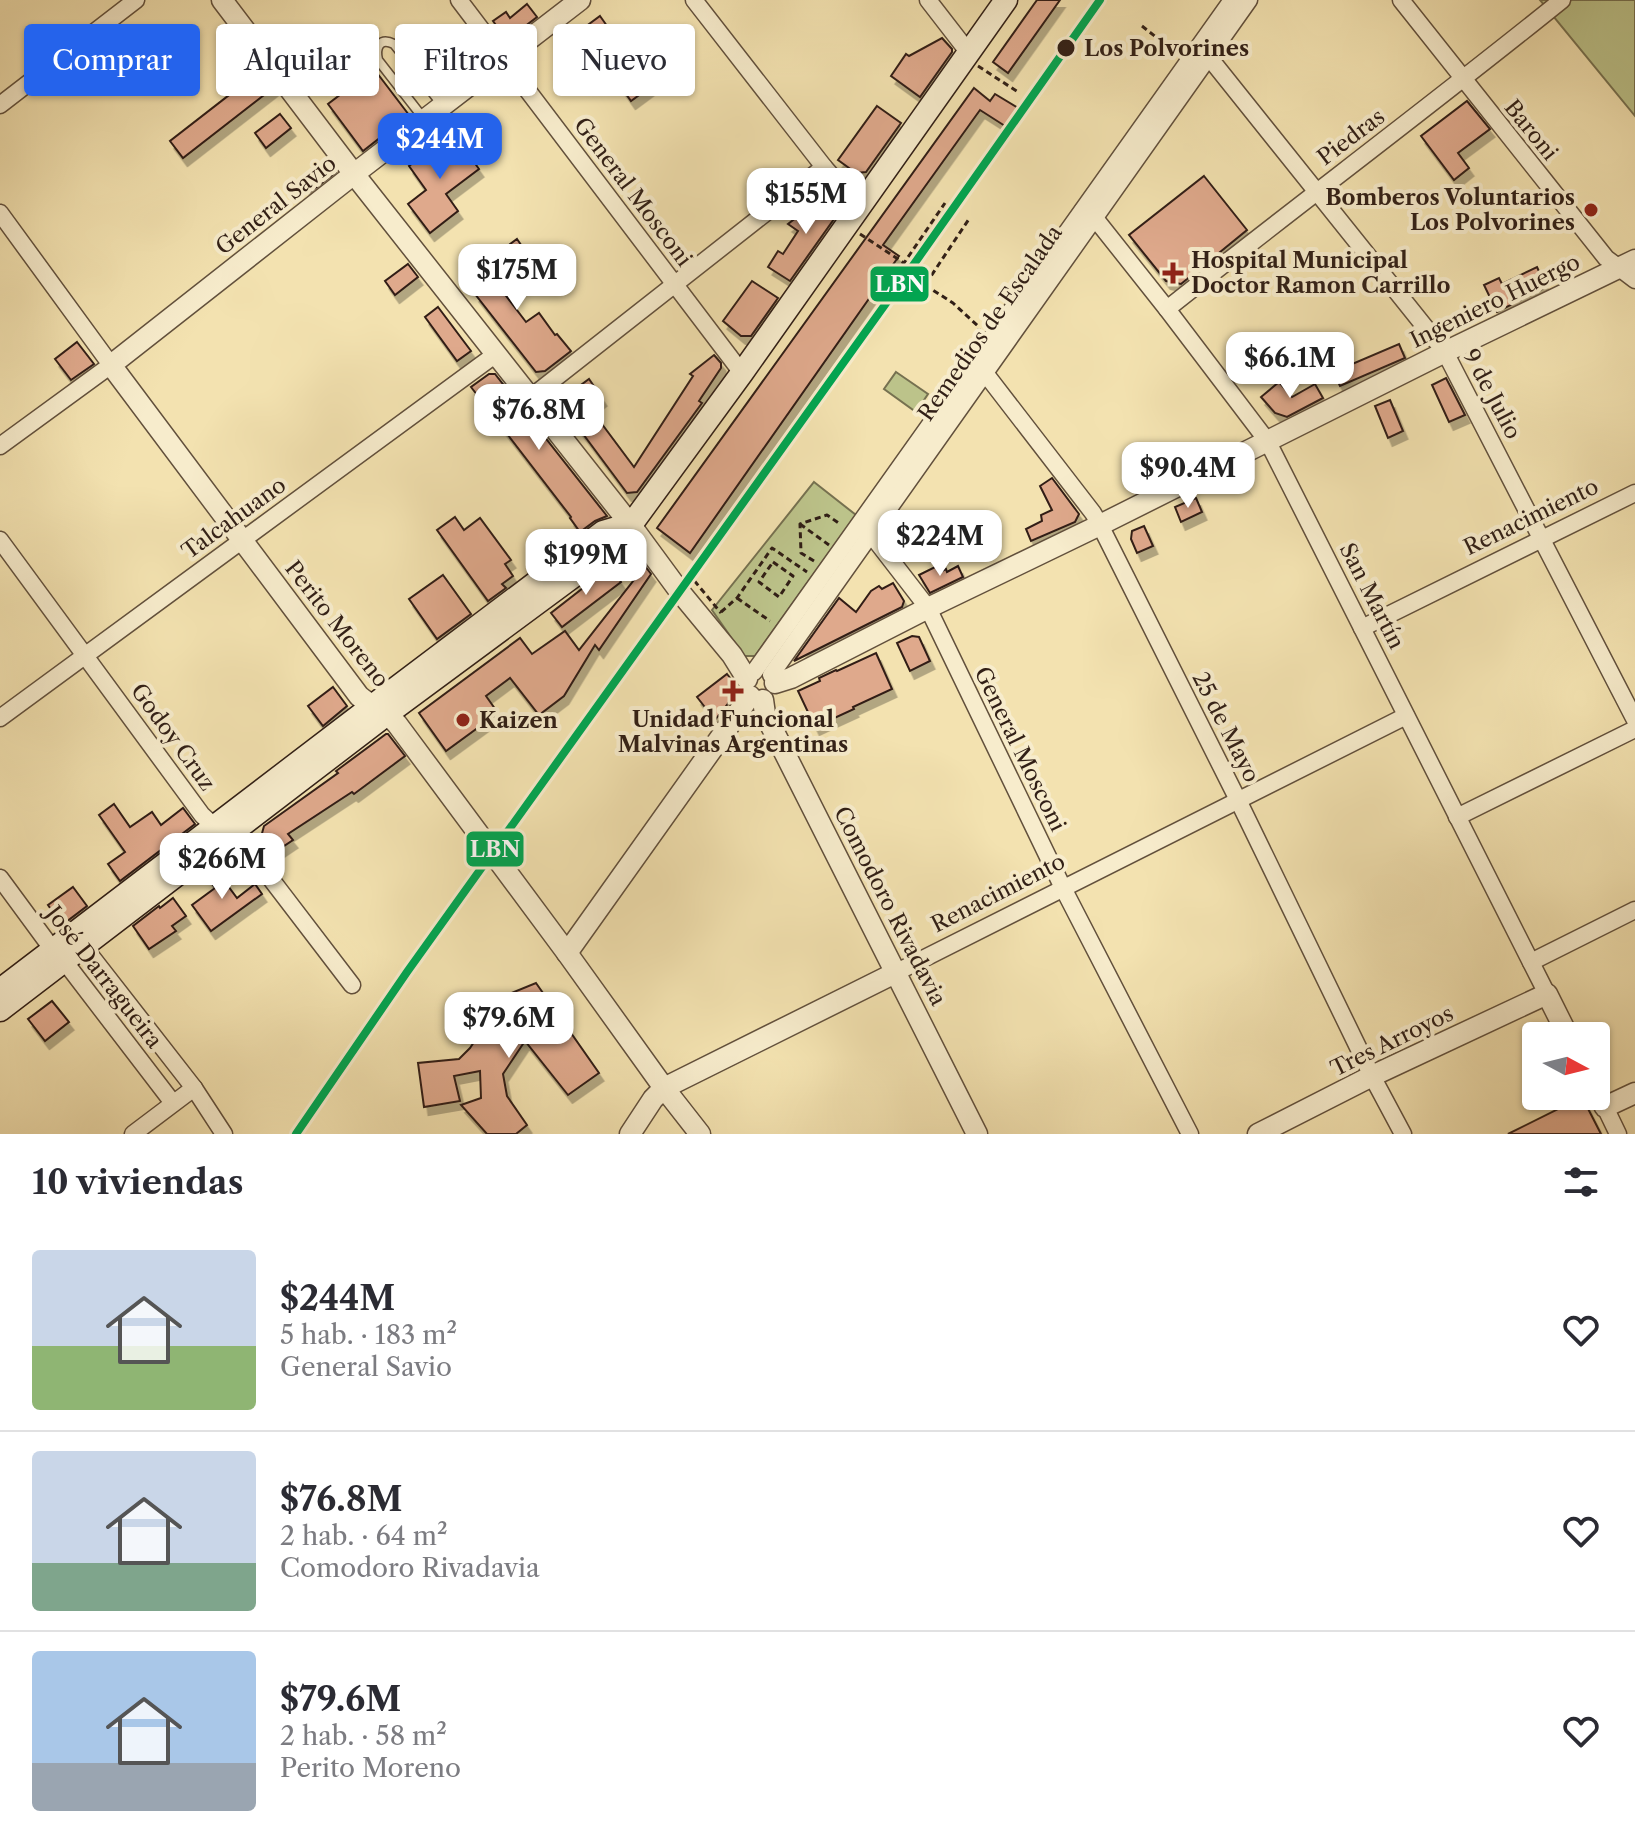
<!DOCTYPE html>
<html lang="es">
<meta charset="utf-8">
<style>
body{margin:0;font-family:"Libre Caslon Text",serif;background:#f2f2f3;color:#2b2b33;height:100vh;display:flex;flex-direction:column;font-size:30px;white-space:nowrap}
*{box-sizing:border-box;margin:0}
p{font-size:26px;color:#7c7c81}
.icon{flex:none;width:44px;height:44px;fill:none;stroke:currentColor;stroke-width:2;stroke-linecap:round;stroke-linejoin:round}
.map{position:relative;height:1134px;overflow:hidden}
.sheet{display:flex;flex-direction:column;background:#fff;flex:1}
.sheet>*{flex:none}
.guide{position:absolute;left:24px;top:24px;width:800px;height:72px;display:flex;gap:16px}
.needle{width:52px;rotate:97deg}
.controls{position:absolute;left:1522px;top:1022px;display:grid;gap:16px}
.controls a{display:grid;place-items:center;width:88px;height:88px;border-radius:8px;background:#fff;box-shadow:0 2px 6px #0004;font-size:40px}
.price{position:absolute;translate:-50% -68px;padding:0 18px;border-radius:16px;background:#fff;color:#222;font-size:26px;line-height:52px;filter:drop-shadow(0 2px 4px #0008)}
.price::after{content:'';position:absolute;left:50%;top:48px;width:24px;height:18px;margin-left:-12px;background:inherit;clip-path:polygon(0 0,100% 0,50% 100%)}
.price.current{background:#2563eb;color:#fff}
ul{padding:0;list-style:none}
li{display:flex;align-items:center;gap:24px;height:200px;padding:0 32px}
li+li{border-top:2px solid #e1e1e2}
li span{display:grid;place-items:center;flex:none;width:224px;height:160px;border-radius:8px;color:#555}
li>.icon{margin-inline-start:auto}
span .icon{width:96px;height:96px;fill:#fffc;stroke-width:1}
li b{font-size:34px}
h2{display:flex;justify-content:space-between;align-items:center;height:96px;padding:0 32px;font-size:34px}
.chip{padding:0 28px;border-radius:8px;background:#fff;box-shadow:0 2px 6px #0004;font-size:28px;line-height:72px}
.chip.current{background:#2563eb;color:#fff}
.map>svg:first-child{display:block}
.green{fill:#bcc38a;stroke:#767150;stroke-width:2}
.building{fill:#dfa98c;stroke:#311f16;stroke-width:2;filter:url(#shadow)}
.lines{fill:none;stroke-linecap:round;stroke-linejoin:round}
.service-casing{stroke:#62503c;stroke-width:11}
.minor-casing{stroke:#62503c;stroke-width:19}
.tertiary-casing{stroke:#62503c;stroke-width:23}
.secondary-casing{stroke:#311f16;stroke-width:25}
.path{stroke:#311f16;stroke-width:3;stroke-dasharray:6 4;stroke-linecap:butt}
.service{stroke:#f7eccc;stroke-width:8}
.minor{stroke:#f7eccc;stroke-width:16}
.tertiary{stroke:#f7eccc;stroke-width:20}
.secondary{stroke:#f7eccc;stroke-width:22}
.rail-1-casing{stroke:#f7eccc;stroke-width:14}
.rail-1{stroke:#00a651;stroke-width:8}
.stop-dot{fill:#311f16;stroke:#f7eccc;stroke-width:3}
.poi-dot{fill:#8f2418;stroke:#f7eccc;stroke-width:3}
.labels{text-anchor:middle;dominant-baseline:central;stroke-width:8;stroke-linejoin:round;paint-order:stroke}
.stop-label{font-size:22px;font-weight:bold;fill:#311f16;stroke:#f7eccc;text-anchor:start}
.street-label{font-size:22px;fill:#311f16;stroke:#f7eccc}
.poi-label{font-size:22px;font-weight:bold;fill:#311f16;stroke:#f7eccc;text-anchor:start}
.line-badge{stroke:#f7eccc;stroke-width:3}
.badge-label{font-size:22px;text-anchor:middle;font-weight:bold;fill:#fff}
</style>
<div class="map">
<svg width="1635" height="1134" viewBox="0 0 1635 1134">
<defs>
<filter id="shadow"><feDropShadow dx="4.5" dy="8" stdDeviation="0" flood-color="#0004"/></filter>
</defs>
<rect width="100%" height="100%" fill="#f3e2b0"/>
<filter id="stains"><feTurbulence type="fractalNoise" baseFrequency=".0025" numOctaves="4"/><feColorMatrix values="0 0 0 0 .2 0 0 0 0 .09 0 0 0 0 .02 0 0 0 .5 -.17"/></filter>
<radialGradient id="worn" r=".72"><stop offset=".6" stop-color="#630" stop-opacity="0"/><stop offset="1" stop-color="#630" stop-opacity=".3"/></radialGradient>
<g class="green">
<path d="M1540 0H1635V116Z"/>
<path d="M896 372 928 394 916 412 884 389Z"/>
<path d="M814 482 856 515 755 656H744L712 610Z"/>
</g>
<g class="building">
<path d="M1037 0H1060L1008 73 993 62Z"/>
<path d="M527 4 537 17 507 40 493 21 506 12 510 18Z"/>
<path d="M600 16 650 87 631 101 581 30Z"/>
<path d="M942 38 952 49V52L920 97 891 76 906 54 909 56Z"/>
<path d="M374 69 409 115 363 151 328 104Z"/>
<path d="M260 71 273 88 183 158 170 141Z"/>
<path d="M974 88 990 101 995 94 1018 108 1005 126 980 110 883 245 899 256 690 553 657 528Z"/>
<path d="M1467 101 1490 129 1458 153 1469 168 1454 180 1421 136Z"/>
<path d="M877 106 901 123 866 172 856 173 838 160Z"/>
<path d="M280 114 291 128 266 148 255 133Z"/>
<path d="M453 133 479 169 446 194 458 211 430 233 408 204 426 190 409 166Z"/>
<path d="M326 159 336 172 310 192 300 180Z"/>
<path d="M1204 176 1247 230 1181 284 1166 281 1129 235Z"/>
<path d="M819 195H830L839 205V212L790 281 768 267 778 251 783 254 798 231 788 224 810 207Z"/>
<path d="M517 239 528 255 494 280 526 322 539 313 555 335 557 334 571 351 545 371 536 372 475 294 480 291 468 275Z"/>
<path d="M408 264 418 277 395 295 385 281Z"/>
<path d="M1537 267 1546 287 1497 312 1484 285 1499 278 1502 284Z"/>
<path d="M752 281 778 298 751 336H741L723 321Z"/>
<path d="M438 307 471 351 457 361 425 317Z"/>
<path d="M77 342 94 364 71 380 55 359Z"/>
<path d="M1399 344 1405 358 1340 386 1332 369 1348 362 1350 365Z"/>
<path d="M714 355 721 363V368L699 401 702 403 637 492 627 493 563 407 566 396 589 379 602 398 590 408 634 467 693 376 690 374Z"/>
<path d="M489 374H495L607 516 595 521 580 532 570 518 571 517 471 387Z"/>
<path d="M1446 378 1465 415 1449 422 1432 385Z"/>
<path d="M1279 382 1292 397 1315 384 1323 398 1287 417 1275 413 1261 397Z"/>
<path d="M1390 400 1403 431 1388 438 1375 406Z"/>
<path d="M1052 478 1079 514 1075 522 1031 541 1026 529 1042 521 1041 515 1052 510 1040 486Z"/>
<path d="M1196 498 1202 512 1181 522 1175 507Z"/>
<path d="M455 517 464 530 480 518 511 560 505 564 513 576 502 584 506 588 488 601 437 530Z"/>
<path d="M1144 526 1153 546 1137 553 1131 539 1132 531Z"/>
<path d="M645 566 651 574 599 650 595 645 564 696 539 715 510 678 486 696 498 713 446 751 419 713 520 638 532 654 565 631 579 650Z"/>
<path d="M937 566 940 572 946 569 947 572 958 566 963 577 930 593 919 575Z"/>
<path d="M610 567 621 582 562 627 551 613Z"/>
<path d="M443 575 471 614 437 639 409 599Z"/>
<path d="M893 583 904 601 902 607 794 661 839 598 856 612 871 591 879 586 882 589Z"/>
<path d="M912 636 919 637 930 661 910 671 897 643Z"/>
<path d="M876 653 892 689 853 707 854 709 815 727 798 691 820 681 819 678 836 670 837 671Z"/>
<path d="M727 674 735 684 737 692 715 720 697 697Z"/>
<path d="M333 687 347 706 323 726 308 706Z"/>
<path d="M386 734H388L405 756 354 794 352 792 288 834 293 840 272 854 261 837 264 826 338 773 336 771Z"/>
<path d="M114 804 130 827 152 812 161 825 183 808 195 824 120 881 108 864 125 852 99 815Z"/>
<path d="M214 867 237 898 255 884 262 894 211 931 192 905 215 888 205 873Z"/>
<path d="M73 887 87 906 62 925 48 905Z"/>
<path d="M173 898 186 916 172 926 176 931 149 949 133 926 159 906 160 908Z"/>
<path d="M536 983 599 1073 568 1095 525 1041 503 1074 507 1096 527 1125 516 1134H487L461 1105 481 1098 480 1071 454 1076 460 1101 424 1107 418 1063 459 1059 470 1048 504 996Z"/>
<path d="M52 1001 69 1022 45 1041 28 1019Z"/>
<path d="M1582 1097 1601 1134H1508Z"/>
</g>
<g class="lines">
<g class="service-casing">
<path id="service" d="M424 119 378 60C375 47 380 37 394 44L443 106"/>
</g>
<g class="minor-casing">
<g id="minor">
<path d="M459 0 742 373"/>
<path d="M694 0 824 167 860 208"/>
<path d="M928 0 969 53"/>
<path d="M1401 0 1606 258 1635 280"/>
<path d="M1202 52 1208 56 1445 352 1635 720"/>
<path d="M0 105 136 0"/>
<path d="M1083 210 1094 217 1167 309 1268 442 1547 994"/>
<path d="M0 213 111 365 0 446"/>
<path d="M1167 309C1298 205 1432 105 1562 0"/>
<path d="M971 365 985 373 1093 513 1100 525 1238 800 1372 1076 1403 1134"/>
<path d="M530 398 824 167"/>
<path d="M863 529 870 533 928 608 1063 888 1190 1134"/>
<path d="M0 540 202 815 214 826 245 845 352 985"/>
<path d="M1362 628 1635 493"/>
<path d="M754 672 1232 0"/>
<path d="M771 675 1249 0"/>
<path d="M0 718 496 354"/>
<path d="M1457 817 1635 729"/>
<path d="M0 878 53 950 65 962 173 1103"/>
<path d="M77 938 194 1088 224 1134"/>
<path d="M1531 962 1635 910"/>
<path d="M897 972 1406 716"/>
<path d="M1605 1107 1618 1134"/>
<path d="M133 1134 194 1088"/>
</g>
</g>
<g class="tertiary-casing">
<g id="tertiary">
<path d="M222 0 354 174 630 524 680 592 732 655 747 679"/>
<path d="M580 0 354 174 111 365 359 696C372 707 386 712 397 724L567 953 664 1088 700 1134"/>
<path d="M775 683 791 678 928 608 1100 525 1445 352 1635 260"/>
<path d="M763 700 765 714 977 1134"/>
<path d="M567 953 750 696"/>
<path d="M1596 1090 1605 1107 1635 1093"/>
<path d="M630 1134 653 1099 664 1088 897 972"/>
<path d="M1258 1134 1372 1076 1547 994 1568 1036"/>
</g>
</g>
<g class="secondary-casing">
<g id="secondary">
<path d="M0 990 371 707 603 532 630 524"/>
<path d="M0 1010 387 714 617 544 742 373 1006 0"/>
</g>
</g>
<g class="path">
<path d="M1142 26 1176 53"/>
<path d="M978 66 1018 92"/>
<path d="M860 234 904 263 945 203"/>
<path d="M904 263 899 269 925 285 969 219"/>
<path d="M925 285 953 303 979 327V330"/>
<path d="M800 524 829 545"/>
<path d="M814 561 801 553 800 524 827 515 840 524"/>
<path d="M773 562 793 576 779 597 759 582Z"/>
<path d="M688 573 721 613"/>
<path d="M737 598 770 621"/>
<path d="M721 612 737 598 772 548 807 572"/>
</g>
<use href="#service" class="service"/>
<use href="#minor" class="minor"/>
<use href="#tertiary" class="tertiary"/>
<use href="#secondary" class="secondary"/>
<g class="rail-1-casing">
<path id="rail-1" d="M296 1134 407 972 907 274 1100 0"/>
</g>
<use href="#rail-1" class="rail-1"/>
</g>
<circle class="stop-dot" cx="1066" cy="48" r="10"/>
<g class="poi-dot">
<circle cx="1591" cy="210" r="8"/>
<path d="M1169 261h8v8h8v8h-8v8h-8v-8h-8v-8h8z"/>
<path d="M729 679h8v8h8v8h-8v8h-8v-8h-8v-8h8z"/>
<circle cx="463" cy="720" r="8"/>
</g>
<g class="labels">
<g class="stop-label">
<text x="1084" y="48">Los Polvorines</text>
</g>
<g class="street-label">
<text transform="translate(1531 130) rotate(51)">Baroni</text>
<text transform="translate(1351 137) rotate(-37)">Piedras</text>
<text transform="translate(633 192) rotate(53)">General Mosconi</text>
<text transform="translate(276 205) rotate(-38)">General Savio</text>
<text transform="translate(1495 301) rotate(-26)">Ingeniero Huergo</text>
<text transform="translate(990 323) rotate(-55)">Remedios de Escalada</text>
<text transform="translate(1492 394) rotate(62)">9 de Julio</text>
<text transform="translate(1531 517) rotate(-26)">Renacimiento</text>
<text transform="translate(234 518) rotate(-36)">Talcahuano</text>
<text transform="translate(1372 596) rotate(63)">San Martín</text>
<text transform="translate(337 624) rotate(52)">Perito Moreno</text>
<text transform="translate(1226 727) rotate(63)">25 de Mayo</text>
<text transform="translate(173 737) rotate(54)">Godoy Cruz</text>
<text transform="translate(1020 749) rotate(64)">General Mosconi</text>
<text transform="translate(998 893) rotate(-27)">Renacimiento</text>
<text transform="translate(890 906) rotate(63)">Comodoro Rivadavia</text>
<text transform="translate(104 977) rotate(52)">José Darragueira</text>
<text transform="translate(1392 1041) rotate(-26)">Tres Arroyos</text>
</g>
<g class="poi-label">
<text x="1575" y="197" text-anchor="end">Bomberos Voluntarios<tspan x="1575" dy="25">Los Polvorines</tspan></text>
<text x="1191" y="260">Hospital Municipal<tspan x="1191" dy="25">Doctor Ramon Carrillo</tspan></text>
<text x="733" y="719" text-anchor="middle">Unidad Funcional<tspan x="733" dy="25">Malvinas Argentinas</tspan></text>
<text x="479" y="720">Kaizen</text>
</g>
</g>
<g class="line-badge">
<rect x="869" y="265" width="61" height="38" rx="8" fill="#00a651"/>
<rect x="465" y="830" width="60" height="38" rx="8" fill="#00a651"/>
</g>
<g class="badge-label">
<text x="900" y="292">LBN</text>
<text x="495" y="857">LBN</text>
</g>
<rect width="100%" height="100%" filter="url(#stains)"/>
<rect width="100%" height="100%" fill="url(#worn)"/>
</svg>
<div class="controls">
<a><svg class="needle" viewBox="-14 -14 28 28"><path d="M0-13l5 13h-10z" fill="#e53935"/><path d="M0 13l5-13h-10z" fill="#7c7c81"/></svg></a>
</div>
<b class="price current" style="left:440px;top:181px">$244M</b>
<b class="price" style="left:806px;top:236px">$155M</b>
<b class="price" style="left:517px;top:312px">$175M</b>
<b class="price" style="left:1290px;top:400px">$66.1M</b>
<b class="price" style="left:539px;top:452px">$76.8M</b>
<b class="price" style="left:1188px;top:510px">$90.4M</b>
<b class="price" style="left:940px;top:578px">$224M</b>
<b class="price" style="left:586px;top:597px">$199M</b>
<b class="price" style="left:222px;top:901px">$266M</b>
<b class="price" style="left:509px;top:1060px">$79.6M</b>
<div class="guide">
<a class="chip current">Comprar</a>
<a class="chip">Alquilar</a>
<a class="chip">Filtros</a>
<a class="chip">Nuevo</a>
</div>
</div>
<section class="sheet">
<h2>10 viviendas<svg class="icon" aria-label="filters" viewBox="0 0 24 24"><path d="M4 7h16M4 17h16"/><circle cx="9" cy="7" r="2"/><circle cx="15" cy="17" r="2"/></svg></h2>
<ul>
<li><span style="background:linear-gradient(#c9d6e8 60%,#8fb573 0)"><svg class="icon" aria-label="home" viewBox="0 0 24 24"><path d="M3 11l9-7 9 7M6 9v11h12V9"/></svg></span><div><b>$244M</b><p>5 hab. · 183 m²</p><p>General Savio</p></div><svg class="icon" aria-label="heart" viewBox="0 0 24 24"><path d="M12 20l-8-8c-3-5 5-10 8-4 3-6 11-1 8 4z"/></svg></li>
<li><span style="background:linear-gradient(#c9d6e8 70%,#7fa58c 0)"><svg class="icon" aria-label="home" viewBox="0 0 24 24"><path d="M3 11l9-7 9 7M6 9v11h12V9"/></svg></span><div><b>$76.8M</b><p>2 hab. · 64 m²</p><p>Comodoro Rivadavia</p></div><svg class="icon" aria-label="heart" viewBox="0 0 24 24"><path d="M12 20l-8-8c-3-5 5-10 8-4 3-6 11-1 8 4z"/></svg></li>
<li><span style="background:linear-gradient(#a9c7e8 70%,#9aa5b1 0)"><svg class="icon" aria-label="home" viewBox="0 0 24 24"><path d="M3 11l9-7 9 7M6 9v11h12V9"/></svg></span><div><b>$79.6M</b><p>2 hab. · 58 m²</p><p>Perito Moreno</p></div><svg class="icon" aria-label="heart" viewBox="0 0 24 24"><path d="M12 20l-8-8c-3-5 5-10 8-4 3-6 11-1 8 4z"/></svg></li>
</ul>
</section>
